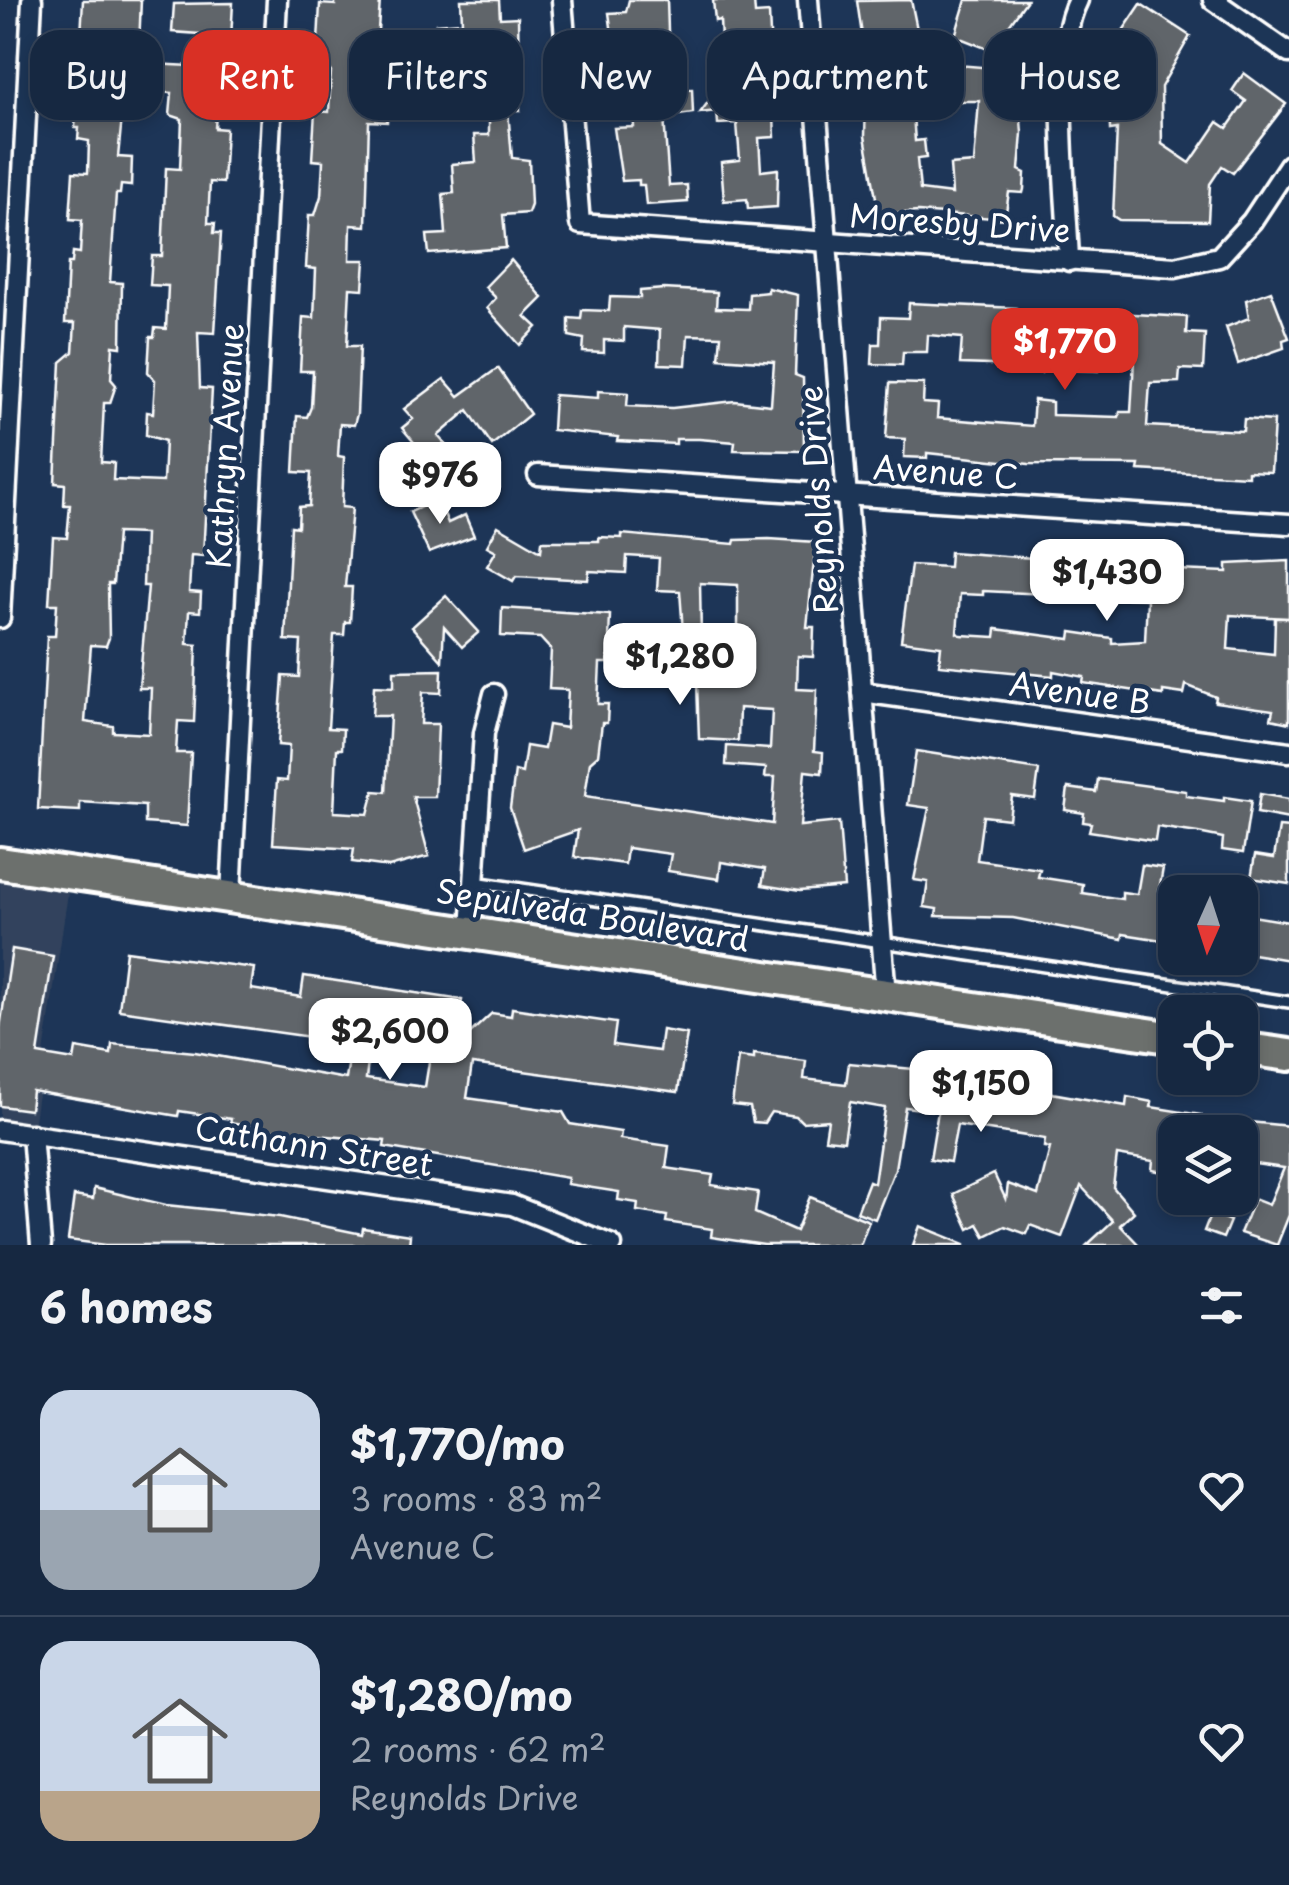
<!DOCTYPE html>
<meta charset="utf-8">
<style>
body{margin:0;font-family:"Playpen Sans",sans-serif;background:#23344c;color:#f1f3f6;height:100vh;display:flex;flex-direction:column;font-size:38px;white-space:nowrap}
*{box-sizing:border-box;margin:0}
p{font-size:32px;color:#9ea6b1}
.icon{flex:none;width:55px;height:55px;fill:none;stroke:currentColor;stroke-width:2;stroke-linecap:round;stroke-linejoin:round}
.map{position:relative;height:1245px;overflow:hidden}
.panel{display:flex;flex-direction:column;background:#162841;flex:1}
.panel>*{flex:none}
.hud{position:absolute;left:30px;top:30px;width:1230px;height:90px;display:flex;gap:20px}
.needle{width:65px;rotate:183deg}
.fabs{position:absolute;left:1158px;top:875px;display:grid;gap:20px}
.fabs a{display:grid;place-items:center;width:100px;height:100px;border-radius:20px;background:#162841;box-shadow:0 5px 15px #0003,0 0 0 2px #35445a;font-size:50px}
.price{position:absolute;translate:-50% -85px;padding:0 22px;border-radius:20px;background:#fff;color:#222;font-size:32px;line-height:65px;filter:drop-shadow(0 2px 5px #0008)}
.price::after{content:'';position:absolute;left:50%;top:60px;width:30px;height:22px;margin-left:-15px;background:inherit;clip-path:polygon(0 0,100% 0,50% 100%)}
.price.selected{background:#d93025;color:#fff}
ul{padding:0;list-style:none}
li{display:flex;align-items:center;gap:30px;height:250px;padding:0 40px}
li+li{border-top:2px solid #35445a}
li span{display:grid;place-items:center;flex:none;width:280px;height:200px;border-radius:30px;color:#555}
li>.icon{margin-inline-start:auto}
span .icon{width:120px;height:120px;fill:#fffc;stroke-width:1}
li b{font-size:42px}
h2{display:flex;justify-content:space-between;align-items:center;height:120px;padding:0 40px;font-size:42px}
.pill{padding:0 35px;border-radius:30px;background:#162841;box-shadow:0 5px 15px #0003,0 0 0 2px #35445a;font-size:35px;line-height:90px}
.pill.selected{background:#d93025;color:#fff}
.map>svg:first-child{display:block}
.built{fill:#31435d}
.building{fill:#60656b;stroke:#fff;stroke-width:2.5;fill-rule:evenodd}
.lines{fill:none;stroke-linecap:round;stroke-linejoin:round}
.service-casing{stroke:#fff;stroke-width:16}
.minor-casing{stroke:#fff;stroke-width:25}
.primary-casing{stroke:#fff;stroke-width:38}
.service{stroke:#1d3557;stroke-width:9}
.minor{stroke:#1d3557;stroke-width:18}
.primary{stroke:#6c706d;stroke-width:30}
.labels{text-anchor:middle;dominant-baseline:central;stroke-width:9;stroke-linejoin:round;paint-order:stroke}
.street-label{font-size:32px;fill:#fff;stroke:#1d3557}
</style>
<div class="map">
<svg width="1289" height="1245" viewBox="0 0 1289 1245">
<rect width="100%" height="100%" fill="#1d3557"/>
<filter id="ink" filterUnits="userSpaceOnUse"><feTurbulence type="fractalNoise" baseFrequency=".01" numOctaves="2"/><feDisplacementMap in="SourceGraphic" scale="20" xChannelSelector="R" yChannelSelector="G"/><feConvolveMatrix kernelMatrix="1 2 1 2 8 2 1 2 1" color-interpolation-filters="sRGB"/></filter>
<g filter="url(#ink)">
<path class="built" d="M0 863 71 873 32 1134 0 1130Z"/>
<g class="building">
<path d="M83 0H141L139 46H153L152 64 192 66 198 65 199 34 172 32 174 4 233 3 229 75 219 74 218 83 215 128 226 129 223 183 210 182 208 223H215L214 233H221L215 333 198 332 200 388 212 389 203 556 191 555 189 592 201 593 200 612 189 611 187 644 197 645 194 722 178 721 176 753H191L187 826 145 823V806L80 802V811L38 809 47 636H55L57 604H49L53 537 67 538 70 505H64L65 484 55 483 61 362 73 352 75 323H65L68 263H72L73 252 80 253 82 220 70 219 73 172 88 173 89 141 78 139 79 128H75L79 68H89L91 36H81ZM126 77 158 80 157 92 172 93 170 115 182 119 180 169 166 168 162 256H152L150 285 168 286 166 329 155 328 154 337H150L148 372 155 380 153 413 147 412 146 435 165 441 163 482 113 480 114 463 101 462 104 403H110L116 385 111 379 113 346 121 347 122 283 110 282 116 194H120L121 185 131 186 132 158 118 157ZM117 533 145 534 143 586H148L139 688H151L149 734 113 732V726L85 722 91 645 106 646 109 638 108 584H113Z"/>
<path d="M335 0H380L377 45H382L381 55 424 53 425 76 389 78 387 122 369 121 366 226 351 225 350 260H365L363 289 350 288 347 346H360L357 414 354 425 340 424 338 456 344 457 342 507 352 508 345 587H352L350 622H345L344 635H334L328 728 343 729 342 749H337L334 812 368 814 374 791 386 792 390 716H372L374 686 394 687V671L442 670 441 693 423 692 421 724H438L435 797H413L429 856 389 867 352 862 354 849 273 844 277 780 287 781 289 746 278 745 283 676 299 677 301 641 285 640 291 526 298 527 299 507 309 506 311 473 294 472 297 416 307 417 311 407 313 371H300L303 317 314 318 316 269 306 268 309 215H315L321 196 323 161 312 160 315 111 329 112 331 71 327 70 328 62 317 61 320 4 335 5Z"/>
<path d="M461 0H499L500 18 518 17 520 110H508L512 158 529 160 531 205 528 213 503 215 506 248 429 254 427 235 446 234 443 194 454 193 452 164 476 162 474 135H489V69L480 67V57L469 58 468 45 438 47 436 24 462 22Z"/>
<path d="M629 0H667L670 90 692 89 693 113 664 117 669 186 687 185 688 202 646 205 644 185H639V180L622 181 614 128 634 127 632 89 620 90 609 13 626 12Z"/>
<path d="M713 0H754L755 14 769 13 775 137 759 138 761 171 778 169 777 207 748 209 747 199 724 201 721 162 740 160 737 123 718 124 717 111 700 113 723 82 720 20 715 21Z"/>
<path d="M911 0 920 44 898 45 900 78 922 76 924 101H912L915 141 924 140 926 158 917 159 920 190 952 194 950 165 974 163 979 101H924L937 75 957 73 958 65 1017 70 1022 133 1019 170 1025 173 1024 189 1023 193 1009 192 1005 219 918 212 879 215 865 136 867 69 857 1Z"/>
<path d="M966 0H1027L1009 25 1025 32 1013 59 955 36Z"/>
<path d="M1141 4 1190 36 1161 87 1162 144 1190 163 1218 122 1227 128 1246 101 1232 91 1244 73 1286 104 1233 173 1222 166 1210 184 1208 221 1119 220 1113 216 1117 129 1110 130 1108 74 1114 44Z"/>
<path d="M511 260 543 298 525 316 537 327 520 345 487 308 496 298 485 287Z"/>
<path d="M768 288 798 295 795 375 803 378 804 451 734 450 735 442 699 439H676V444L617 441 618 437 552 430 554 395 598 398V391L628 393 627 406 672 408 735 401 771 405 774 362 719 358 721 336 688 335 686 365 659 364 660 330 624 327V341L604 340V353L583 352 584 339 569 336V318L581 319 582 310 609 311 610 297 640 298V291L664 289 717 292 716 308 748 309 749 294 768 292Z"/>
<path d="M1271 291 1289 338 1283 340 1284 348 1238 364 1226 327 1249 318 1246 300Z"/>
<path d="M909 303 1016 308V322L1044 324 1079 325 1080 311 1187 317 1186 333 1205 334 1203 370 1180 369 1179 382 1150 383 1147 426 1243 431 1244 419 1274 421 1271 472 1248 471V476L1173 472 1138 470 1139 465 1029 464 927 453V458L904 457 905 439 886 438 890 383 924 384 923 403 938 404 937 418 1032 426 1034 400 1052 402V415L1119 417 1120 412H1131L1134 360 1098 358V371L1075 370 1074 356 1043 354 1041 373 1021 372V366L960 364 962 338 928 335 927 352H903L902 365 872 364 873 344H880L881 317 908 318Z"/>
<path d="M498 368 530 414 492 445 468 410 438 436 451 451 434 466 402 428 413 419 404 409 444 379 459 396Z"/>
<path d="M438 499 448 523 465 515 474 536 429 553 410 512Z"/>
<path d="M498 526 541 551 542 541H599V537L622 538V534L734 544 735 540 769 539 816 542 807 627H814L813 657 798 656 797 689 817 690 814 751 823 752 822 773 805 771 800 826 839 822 844 887 800 891 762 885 765 869 721 862 719 879 668 871 671 854 627 848 625 864 574 857 578 830 524 849 510 808 515 771 522 773 526 746 544 749 548 725 566 728 568 690 549 689 551 650 540 638 501 636 502 608 610 615 608 663H600L598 704H608L607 723H602L598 755 590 762 585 796 772 824 775 777H765L766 768 726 765 727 746 770 749 772 710 739 708 738 741 699 739 697 683 702 678 738 680V585L700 583 701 636 697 635 695 659H685L680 591 657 590 659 558 627 556 626 573 589 571 588 580 516 576 513 581 487 566 496 551 487 546Z"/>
<path d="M950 552 1062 560V573L1095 575 1096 553 1121 554V562L1177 570 1227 572V564L1289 561V618L1230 615 1228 649 1274 654 1275 618H1289V723L1271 719 1273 710 1215 702 1216 697 1186 685 1184 694 1163 691V695L1083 683 1084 677 1053 671V676L939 665 941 646 901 641 911 565 949 567ZM983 591 1147 599 1145 641 1112 643V638L1071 632 1070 639 996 629 995 637 961 635 957 633 960 594 983 595Z"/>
<path d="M446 596 479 632 462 647 444 627 442 661 412 627Z"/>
<path d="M916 751 1039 770 1035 799 1012 796 1009 819 983 816 977 860 1040 869 1038 877 1083 884 1082 893 1122 899V892L1137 894 1142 865 1163 868 1159 891 1175 894V942L1123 934 1122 939 1013 918 936 916 937 909 924 907 928 882 914 880 929 808 908 805Z"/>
<path d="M1098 779 1186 791V796L1224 801V797L1251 801 1243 853 1222 850 1223 838 1198 833 1157 827 1155 841 1089 831 1091 823 1083 822 1084 813 1065 810 1068 788 1096 792Z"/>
<path d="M1260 794 1289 799V819L1257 813Z"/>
<path d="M1279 827 1289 828V884L1251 878 1255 855 1274 858Z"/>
<path d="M1240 914 1289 922V960L1240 952Z"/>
<path d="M12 949 53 956 38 1054 74 1060 76 1048 111 1054 112 1044 195 1052 346 1079 351 1046 346 1042 119 1010 126 951 254 968 251 989 301 997 304 976 462 1000 454 1048 492 1013 511 1016 512 1008 616 1023 613 1045 659 1051 662 1030 687 1034 678 1092 472 1064 467 1098 563 1112 570 1124 621 1132 620 1139 669 1146 666 1168 713 1175 711 1185 758 1192 755 1213 796 1231 810 1197 869 1221 860 1245H764L711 1237 712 1229 666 1222 667 1216 637 1211 638 1203 618 1200 619 1192 567 1184 568 1178 384 1147 385 1141 281 1132 230 1123 231 1119 179 1111 178 1116 32 1091 30 1110 0 1106V1028ZM370 1046 430 1056 425 1087 366 1079Z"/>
<path d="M754 1054 806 1061 804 1079 846 1084 849 1063 914 1069 1126 1106 1127 1097 1152 1102 1151 1107 1201 1115 1198 1132H1175V1174L1152 1170 1153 1161 1117 1155 1113 1187 1134 1212 1120 1225 1139 1245H1087L1113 1221 1081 1186 1062 1237 1030 1225 1026 1234 1005 1226 985 1236 978 1224 969 1229 953 1194 994 1174 1006 1200 1008 1184 1038 1195 1050 1148 1044 1147 1045 1139 957 1125 950 1162 930 1159 938 1111 905 1107 895 1169 875 1219 857 1212 869 1181 874 1183 885 1108 850 1102 844 1141 825 1139 828 1120 802 1122 796 1116 771 1112 764 1123 753 1122 750 1107 732 1105 738 1057 754 1059Z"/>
<path d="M1240 1121 1289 1126V1215L1277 1245 1240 1233 1254 1199 1269 1205 1284 1168 1240 1162Z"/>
<path d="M94 1188 166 1205 280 1217 362 1234 363 1228 410 1235 409 1245H106L68 1240 74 1196 93 1199Z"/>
<path d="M1211 1213 1230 1221 1223 1238 1204 1231Z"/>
<path d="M920 1226 965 1244V1245H913Z"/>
</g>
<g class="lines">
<g class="service-casing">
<path id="service" d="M474 882 1289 1002"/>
</g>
<g class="minor-casing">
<g id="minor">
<path d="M562 0 580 224 1175 267 1219 257 1252 221 1289 165"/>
<path d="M808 0 886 996"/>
<path d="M1213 0 1289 53"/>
<path d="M1069 261C1067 194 1049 56 1078 0"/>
<path d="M538 475 1289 524"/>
<path d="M0 618 32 0"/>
<path d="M862 692 1289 752"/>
<path d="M231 895 277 0"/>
<path d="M471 930 484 733 494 694"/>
<path d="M0 1130 512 1205 612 1245"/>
<path d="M32 1134 41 1245"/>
</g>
</g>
<g class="primary-casing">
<g id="primary">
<path d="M0 863 1175 1038"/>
<path d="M1240 1048 1289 1055"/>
</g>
</g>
<use href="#service" class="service"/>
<use href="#minor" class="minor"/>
<use href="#primary" class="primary"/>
</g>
</g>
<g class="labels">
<g class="street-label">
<text transform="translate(960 222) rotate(4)">Moresby Drive</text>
<text transform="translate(224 446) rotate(-87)">Kathryn Avenue</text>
<text transform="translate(946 471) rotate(4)">Avenue C</text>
<text transform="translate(817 500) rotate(-94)">Reynolds Drive</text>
<text transform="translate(1080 692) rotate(8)">Avenue B</text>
<text transform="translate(593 914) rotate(9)">Sepulveda Boulevard</text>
<text transform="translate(314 1145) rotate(9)">Cathann Street</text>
</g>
</g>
</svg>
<div class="fabs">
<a><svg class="needle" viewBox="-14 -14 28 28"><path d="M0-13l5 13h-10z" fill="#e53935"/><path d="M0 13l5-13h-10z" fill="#9ea6b1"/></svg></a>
<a><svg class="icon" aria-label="locate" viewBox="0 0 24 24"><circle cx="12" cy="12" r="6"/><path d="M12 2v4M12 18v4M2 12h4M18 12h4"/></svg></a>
<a><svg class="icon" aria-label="layers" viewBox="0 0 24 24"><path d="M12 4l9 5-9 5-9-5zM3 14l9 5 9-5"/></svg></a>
</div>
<b class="price selected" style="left:1065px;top:393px">$1,770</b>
<b class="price" style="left:440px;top:527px">$976</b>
<b class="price" style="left:1107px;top:624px">$1,430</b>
<b class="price" style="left:680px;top:708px">$1,280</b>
<b class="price" style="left:390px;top:1083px">$2,600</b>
<b class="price" style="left:981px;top:1135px">$1,150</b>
<div class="hud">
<a class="pill">Buy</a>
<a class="pill selected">Rent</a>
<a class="pill">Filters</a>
<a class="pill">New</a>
<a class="pill">Apartment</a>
<a class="pill">House</a>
</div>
</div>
<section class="panel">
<h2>6 homes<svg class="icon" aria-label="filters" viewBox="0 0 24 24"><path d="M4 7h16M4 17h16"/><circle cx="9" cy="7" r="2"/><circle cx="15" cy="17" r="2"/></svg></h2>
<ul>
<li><span style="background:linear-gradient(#c9d6e8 60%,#9aa5b1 0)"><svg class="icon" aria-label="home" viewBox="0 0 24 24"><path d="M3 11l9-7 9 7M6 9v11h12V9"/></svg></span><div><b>$1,770/mo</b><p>3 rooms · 83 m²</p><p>Avenue C</p></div><svg class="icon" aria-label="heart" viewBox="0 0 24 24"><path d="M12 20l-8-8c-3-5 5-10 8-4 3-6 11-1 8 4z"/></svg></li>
<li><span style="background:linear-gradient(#c9d6e8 75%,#b9a48a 0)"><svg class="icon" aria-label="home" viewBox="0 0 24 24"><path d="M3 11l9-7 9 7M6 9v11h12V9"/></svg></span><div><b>$1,280/mo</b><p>2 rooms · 62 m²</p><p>Reynolds Drive</p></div><svg class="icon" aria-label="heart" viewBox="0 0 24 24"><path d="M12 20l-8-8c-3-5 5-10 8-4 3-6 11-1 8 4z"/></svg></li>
</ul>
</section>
